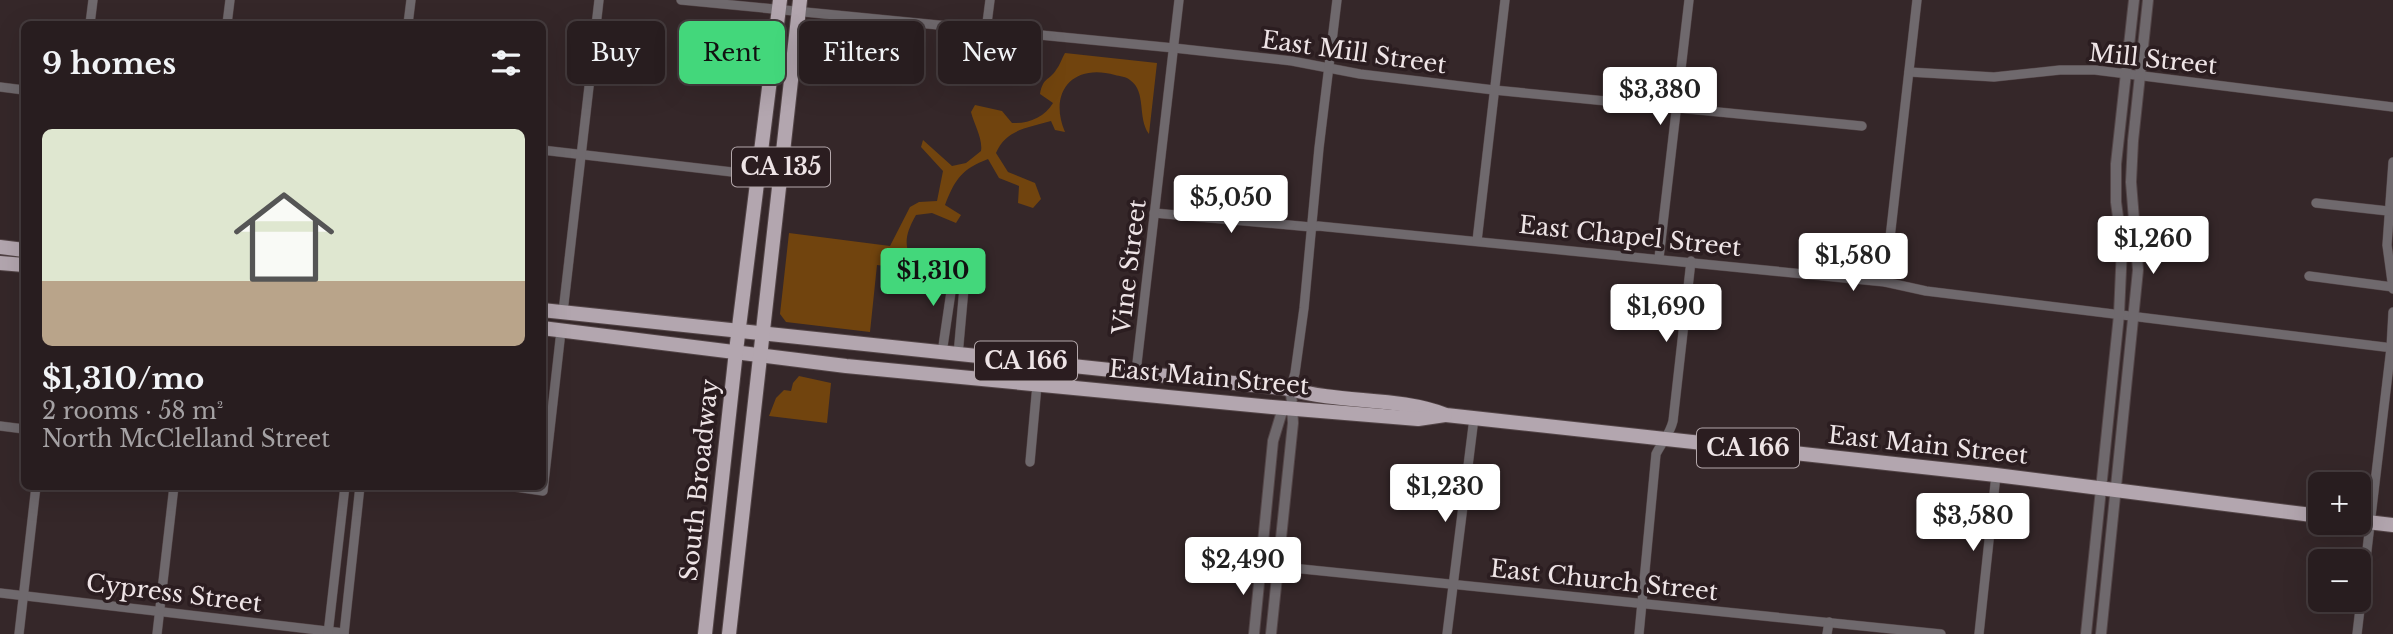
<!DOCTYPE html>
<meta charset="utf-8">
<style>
body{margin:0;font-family:"Libre Baskerville",serif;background:#342a2c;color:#f1f3f6;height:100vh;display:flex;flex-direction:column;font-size:26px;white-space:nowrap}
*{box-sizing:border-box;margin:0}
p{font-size:23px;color:#a5a2a4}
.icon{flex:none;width:38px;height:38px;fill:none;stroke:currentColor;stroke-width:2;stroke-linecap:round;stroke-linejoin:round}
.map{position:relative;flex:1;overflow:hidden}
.panel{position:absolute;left:21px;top:21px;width:525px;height:469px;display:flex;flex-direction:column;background:#281d1f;border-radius:10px;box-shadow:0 7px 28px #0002,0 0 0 2px #443b3d}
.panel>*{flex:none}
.banner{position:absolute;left:567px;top:21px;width:665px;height:63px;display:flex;gap:14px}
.buttons{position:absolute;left:2308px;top:472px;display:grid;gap:14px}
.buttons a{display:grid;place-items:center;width:63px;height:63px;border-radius:10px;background:#281d1f;box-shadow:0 7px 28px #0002,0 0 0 2px #443b3d;font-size:35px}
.price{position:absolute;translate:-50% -60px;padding:0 16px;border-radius:7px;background:#fff;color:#222;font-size:23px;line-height:46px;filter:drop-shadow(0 2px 4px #0008)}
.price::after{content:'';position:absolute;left:50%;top:42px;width:21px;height:16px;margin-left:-10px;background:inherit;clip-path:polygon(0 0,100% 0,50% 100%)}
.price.current{background:#43d77b;color:#111}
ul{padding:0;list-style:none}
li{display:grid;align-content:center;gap:14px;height:371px;padding:0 21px}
li span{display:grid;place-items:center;height:217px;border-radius:10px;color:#555}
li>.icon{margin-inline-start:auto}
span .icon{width:126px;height:126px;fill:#fffc;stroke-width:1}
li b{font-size:30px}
h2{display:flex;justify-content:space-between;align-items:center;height:84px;padding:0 21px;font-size:30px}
.chip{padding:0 24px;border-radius:10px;background:#281d1f;box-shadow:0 7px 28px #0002,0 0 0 2px #443b3d;font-size:24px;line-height:63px}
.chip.current{background:#43d77b;color:#111}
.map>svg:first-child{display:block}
.green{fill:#71440e}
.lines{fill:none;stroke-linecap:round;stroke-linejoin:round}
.minor-casing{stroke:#534547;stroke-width:10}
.tertiary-casing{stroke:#534547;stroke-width:12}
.primary-casing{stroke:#534547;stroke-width:16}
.minor{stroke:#6f696d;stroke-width:9}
.tertiary{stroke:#6f696d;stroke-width:10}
.primary{stroke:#b3a6af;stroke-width:14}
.labels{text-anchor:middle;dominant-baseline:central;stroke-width:7;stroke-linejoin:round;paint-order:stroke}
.shield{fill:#2b1d20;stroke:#b4a8ab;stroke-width:2}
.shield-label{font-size:23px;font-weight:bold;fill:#eee4e6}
.street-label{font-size:24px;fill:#eee4e6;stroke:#2b1d20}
</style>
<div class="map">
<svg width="2393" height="634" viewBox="0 0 2393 634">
<rect width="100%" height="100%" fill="#352729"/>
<g class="green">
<path d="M1065 53 1157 63 1149 134C1137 118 1147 92 1130 80 1127 77 1119 76 1115 75 1073 63 1048 92 1065 132L1055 130 1051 121C1028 128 1006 129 996 153L1008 172 1035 183 1041 199 1033 208 1018 203 1019 186 999 178 988 159C962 169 955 179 945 205L961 215 956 223 932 213 916 215C903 238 904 247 916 270L877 265 870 332 786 322 780 314 789 233 890 246 910 207 919 202 937 201 943 171 921 147 923 140 952 166 966 163 981 151C983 139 974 124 971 112L975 105 1002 111 1012 123C1028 124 1045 117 1053 103L1040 94C1043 77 1049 81 1056 70 1060 65 1062 58 1065 53Z"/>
<path d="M799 376 831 383 827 423 769 416 776 398 784 390 791 391 793 383Z"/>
</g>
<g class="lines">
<g class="minor-casing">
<g id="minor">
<path d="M681 0 1174 48 1292 61 1360 74 1494 90 1862 126"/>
<path d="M90 24 93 0"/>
<path d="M227 24 230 0"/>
<path d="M408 24 411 0"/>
<path d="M986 31 990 0"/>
<path d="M1909 72 1994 77 2060 70H2095L2393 107"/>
<path d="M0 87 24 90"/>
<path d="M542 150 758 175"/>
<path d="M2393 162 2387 245 2393 289"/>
<path d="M2316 203 2388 211"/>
<path d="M1154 213 1311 227 1318 226 1885 282 1926 291 2393 348"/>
<path d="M1477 241 1505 0"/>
<path d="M1659 258 1689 0"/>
<path d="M2309 276 2393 287"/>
<path d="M1885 282 1917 0"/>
<path d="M563 312 599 0"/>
<path d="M942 353 952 285 957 279 964 288 958 355"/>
<path d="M1136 372 1179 0"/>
<path d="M1289 393 1295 373 1304 308 1319 148 1337 0"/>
<path d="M0 426 24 429"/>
<path d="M1030 462 1039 363"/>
<path d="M508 486 543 491 561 331"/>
<path d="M1263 565 1941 634"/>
<path d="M0 593 344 633"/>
<path d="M19 634 36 486"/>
<path d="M157 634 174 486"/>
<path d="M328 634 345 486"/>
<path d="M344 634 360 486"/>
<path d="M1447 634 1474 418"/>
<path d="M1639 634 1656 454C1662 442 1670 434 1673 421L1691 261"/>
<path d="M1827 634 1829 622"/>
<path d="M1979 634 1996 475"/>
<path d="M2357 634 2391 348 2393 312"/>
</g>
</g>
<g class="tertiary-casing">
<g id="tertiary">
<path d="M1254 634 1273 441 1283 408"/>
<path d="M1271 634 1293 423 1291 389"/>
<path d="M2086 634 2119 315 2122 247 2116 202V164L2134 0"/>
<path d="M2101 634 2138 270 2131 182 2133 141 2148 0"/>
</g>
</g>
<g class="primary-casing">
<g id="primary">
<path d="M0 247 24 250"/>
<path d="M0 263 24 265"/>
<path d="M542 310 1291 389C1341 404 1397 396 1446 415L1996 475 2320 516"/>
<path d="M542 328 846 366 1272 407 1418 419 1445 415"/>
<path d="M2359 521 2393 525"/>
<path d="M705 634 736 351 780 0"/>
<path d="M729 634 800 0"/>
</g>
</g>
<use href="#minor" class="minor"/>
<use href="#tertiary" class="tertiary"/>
<use href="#primary" class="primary"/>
</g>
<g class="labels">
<g class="shield">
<rect x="732" y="147.5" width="98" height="39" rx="5"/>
<rect x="975" y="341.5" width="102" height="39" rx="5"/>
<rect x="1697" y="428.5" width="102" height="39" rx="5"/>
</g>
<g class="shield-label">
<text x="781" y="167">CA 135</text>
<text x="1026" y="361">CA 166</text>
<text x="1748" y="448">CA 166</text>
</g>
<g class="street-label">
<text transform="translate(1354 52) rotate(8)">East Mill Street</text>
<text transform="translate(2153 59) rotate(6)">Mill Street</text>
<text transform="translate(1630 236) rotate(6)">East Chapel Street</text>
<text transform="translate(1129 267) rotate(-83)">Vine Street</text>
<text transform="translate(1209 377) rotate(5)">East Main Street</text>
<text transform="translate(1928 445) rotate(6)">East Main Street</text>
<text transform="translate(699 480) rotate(-84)">South Broadway</text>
<text transform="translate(1604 580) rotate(6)">East Church Street</text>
<text transform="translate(174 593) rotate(7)">Cypress Street</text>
</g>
</g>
</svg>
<div class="buttons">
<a>+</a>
<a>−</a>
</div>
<b class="price" style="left:1660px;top:127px">$3,380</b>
<b class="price" style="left:1231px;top:235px">$5,050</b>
<b class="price" style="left:2153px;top:276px">$1,260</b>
<b class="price" style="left:1853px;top:293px">$1,580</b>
<b class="price current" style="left:933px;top:308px">$1,310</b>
<b class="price" style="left:1666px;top:344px">$1,690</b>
<b class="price" style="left:1445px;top:524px">$1,230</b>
<b class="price" style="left:1973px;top:553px">$3,580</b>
<b class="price" style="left:1243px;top:597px">$2,490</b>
<div class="banner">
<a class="chip">Buy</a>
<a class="chip current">Rent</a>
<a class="chip">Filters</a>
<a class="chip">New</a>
</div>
<section class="panel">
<h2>9 homes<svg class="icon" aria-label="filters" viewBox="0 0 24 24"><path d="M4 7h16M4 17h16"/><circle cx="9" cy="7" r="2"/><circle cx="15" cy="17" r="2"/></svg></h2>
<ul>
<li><span style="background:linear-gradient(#dfe7d0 70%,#b9a48a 0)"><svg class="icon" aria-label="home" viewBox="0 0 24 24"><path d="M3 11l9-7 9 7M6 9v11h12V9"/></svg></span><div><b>$1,310/mo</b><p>2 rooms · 58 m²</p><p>North McClelland Street</p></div></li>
</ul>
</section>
</div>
